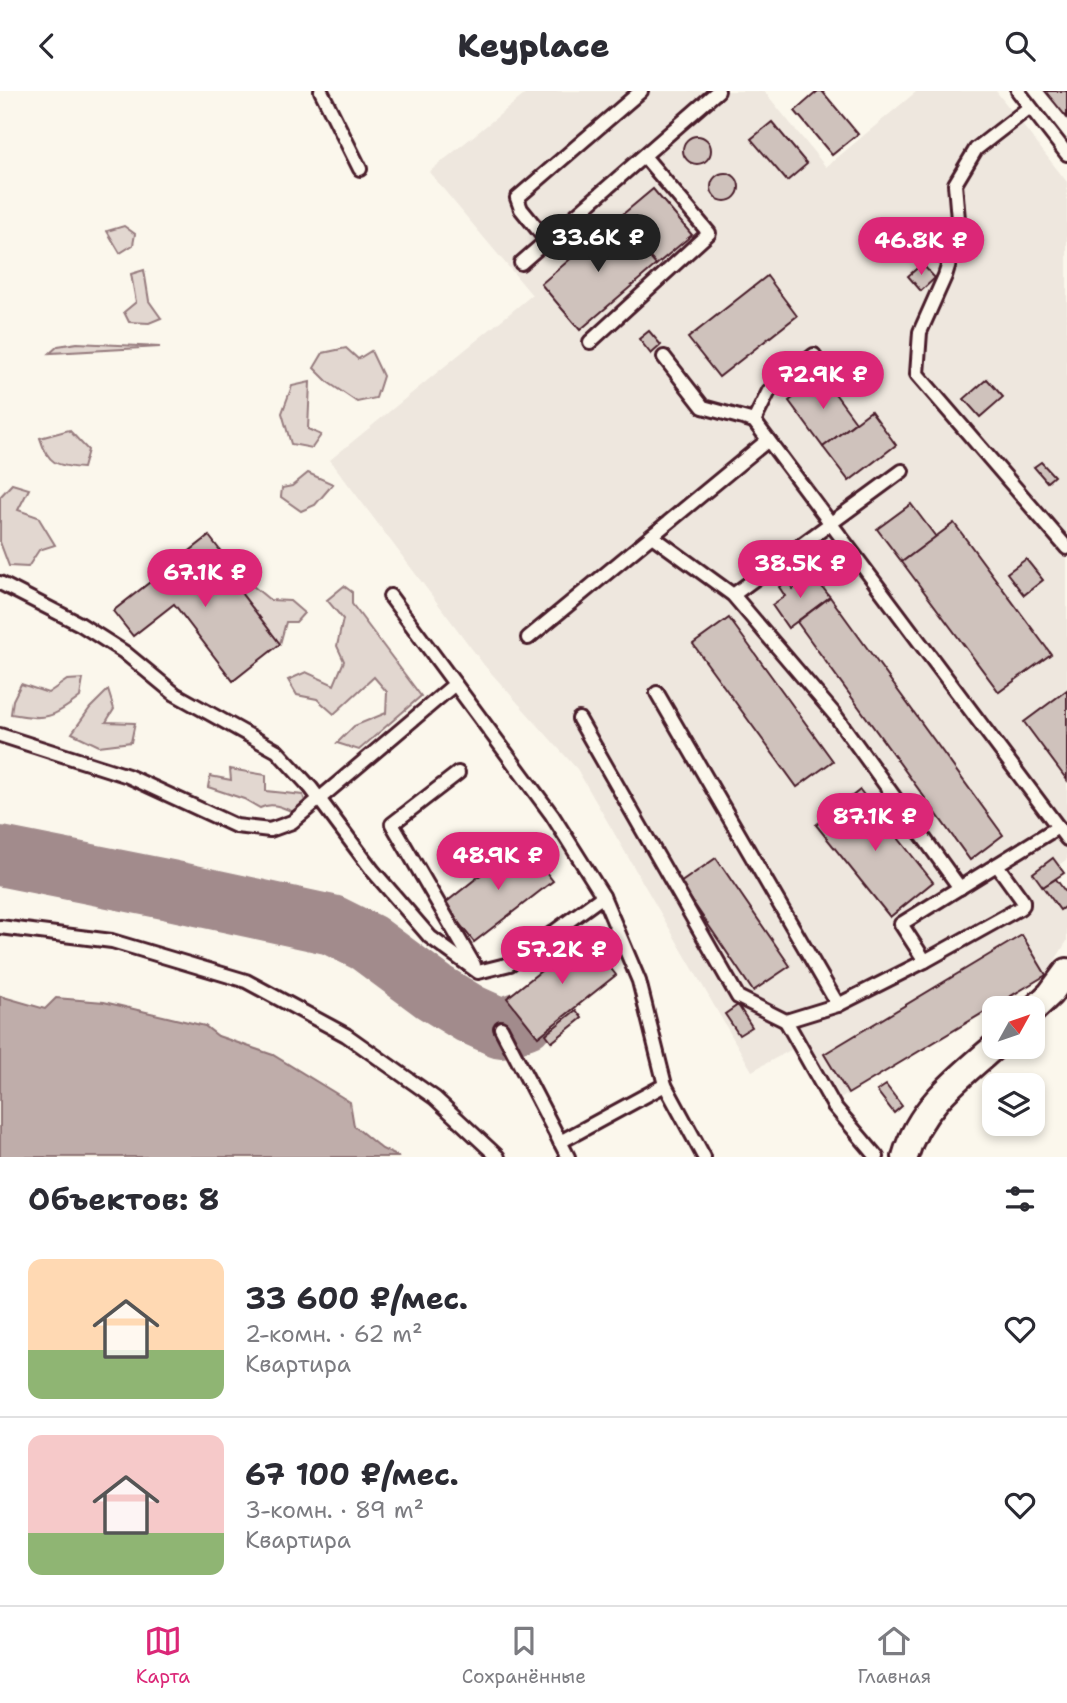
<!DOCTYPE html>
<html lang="ru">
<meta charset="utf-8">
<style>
body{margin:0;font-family:"Shantell Sans",sans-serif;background:#f7f7f7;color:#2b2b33;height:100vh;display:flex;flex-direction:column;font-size:26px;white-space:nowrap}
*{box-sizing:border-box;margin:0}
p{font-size:23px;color:#7c7c81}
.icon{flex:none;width:38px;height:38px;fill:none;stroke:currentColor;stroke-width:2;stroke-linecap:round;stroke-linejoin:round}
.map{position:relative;height:1066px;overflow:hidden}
.panel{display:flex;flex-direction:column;background:#fff;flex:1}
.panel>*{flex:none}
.needle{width:46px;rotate:50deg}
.buttons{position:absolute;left:982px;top:905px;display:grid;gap:14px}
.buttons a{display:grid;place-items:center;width:63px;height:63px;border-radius:14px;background:#fff;box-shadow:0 4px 10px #0003;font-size:35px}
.price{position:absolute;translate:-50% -60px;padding:0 16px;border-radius:24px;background:#db2777;color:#fff;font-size:23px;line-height:46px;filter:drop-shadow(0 2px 4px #0008)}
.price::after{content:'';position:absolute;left:50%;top:42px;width:21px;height:16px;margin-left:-10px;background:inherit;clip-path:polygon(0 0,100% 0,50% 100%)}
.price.selected{background:#222;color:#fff}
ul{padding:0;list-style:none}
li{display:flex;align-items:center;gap:21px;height:175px;padding:0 28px}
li+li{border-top:2px solid #e1e1e2}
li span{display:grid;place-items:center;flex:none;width:196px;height:140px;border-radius:14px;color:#555}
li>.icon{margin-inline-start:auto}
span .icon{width:84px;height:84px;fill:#fffc;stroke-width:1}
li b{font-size:30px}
h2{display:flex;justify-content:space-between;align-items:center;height:84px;padding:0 28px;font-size:30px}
header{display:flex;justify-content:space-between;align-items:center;height:91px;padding:0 28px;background:#fff;font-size:32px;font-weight:800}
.tab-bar{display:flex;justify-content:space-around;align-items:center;height:98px;border-top:2px solid #e1e1e2;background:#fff;font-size:19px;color:#7c7c81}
.tab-bar a{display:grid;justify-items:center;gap:4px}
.tab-bar .selected{color:#db2777}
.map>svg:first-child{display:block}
.built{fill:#eee7de}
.green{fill:#e2d7d0;stroke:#967b7e;stroke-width:2}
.water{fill:#bfadaa;stroke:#907477;stroke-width:2}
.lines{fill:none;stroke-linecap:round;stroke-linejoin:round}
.taxiway{stroke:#a28b8c;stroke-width:60}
.building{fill:#cfc2bc;stroke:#4a1f2b;stroke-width:2}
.lane-casing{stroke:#4a1f2b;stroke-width:18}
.street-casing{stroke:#4a1f2b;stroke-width:30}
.lane{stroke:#fbf7ec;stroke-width:12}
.street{stroke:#fbf7ec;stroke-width:24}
</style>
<header><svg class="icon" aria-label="back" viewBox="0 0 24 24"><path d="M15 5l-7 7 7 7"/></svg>Keyplace<svg class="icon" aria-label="search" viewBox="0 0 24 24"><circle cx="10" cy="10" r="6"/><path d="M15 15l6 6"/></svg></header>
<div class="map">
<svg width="1067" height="1066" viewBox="0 0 1067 1066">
<rect width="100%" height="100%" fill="#fbf7ec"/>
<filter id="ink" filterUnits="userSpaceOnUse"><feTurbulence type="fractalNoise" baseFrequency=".0143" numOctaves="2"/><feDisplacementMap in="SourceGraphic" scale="14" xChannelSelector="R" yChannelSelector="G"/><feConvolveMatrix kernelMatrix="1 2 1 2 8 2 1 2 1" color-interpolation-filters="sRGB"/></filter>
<g filter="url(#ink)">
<path class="built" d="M529 0H764L826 76 917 0H996L1067 91V768L1059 774 1064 782 1056 788 1067 804V850L1046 884 841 1007 807 950 752 980 577 678 484 574 330 369 532 204 429 81Z"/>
<g class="green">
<path d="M124 135 135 143 133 154 120 162 107 140Z"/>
<path d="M144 179 149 210 161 227 149 232 129 231 124 221 136 211 131 183Z"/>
<path d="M77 252 160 256 50 262 58 255Z"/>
<path d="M346 257 358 268 371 260 383 285 376 307 357 311 329 292 314 277 323 262Z"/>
<path d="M310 291 308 338 321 344 312 357 291 353 282 322 292 295Z"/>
<path d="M69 339 88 359 83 377C56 375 48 373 40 347Z"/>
<path d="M308 382 333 393 315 414 301 420 281 406 282 397 292 395Z"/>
<path d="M12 393 29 398 18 419 38 426 55 454 39 459 28 476 9 475 0 451V406Z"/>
<path d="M243 467 252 479 253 495 270 509 290 510 304 522 296 531H286L280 553 222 477 229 471Z"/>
<path d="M344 495 352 501V513L421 605 359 659 337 652 354 635 386 622 387 601 374 586 334 623 317 608 297 604 288 589 306 581 334 594 344 570 337 555 343 528 327 509Z"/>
<path d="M83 588 80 606C52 628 45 629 11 623L13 609 21 593 48 602 67 589Z"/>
<path d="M108 599 114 618 106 631 135 632 131 651 99 655 72 642 90 617Z"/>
<path d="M230 678 266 684V700L303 704 307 717 303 724C287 720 275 709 260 717L244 708 208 696 210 685 231 689Z"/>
</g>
<path class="water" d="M0 905 45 918 56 907 104 911 205 935 218 945 273 964 350 1011 354 1035 382 1058 399 1066H0Z"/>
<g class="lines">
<path class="taxiway" d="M0 765 170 799 332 834 368 852 434 901 470 923 501 937 524 929"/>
</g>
<g class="building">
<path d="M818 0H822L858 43 832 64 795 20Z"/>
<path d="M1045 0H1067V27Z"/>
<path d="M772 31 807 73 787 90 751 48Z"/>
<circle cx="697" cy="59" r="14"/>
<circle cx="725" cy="96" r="14"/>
<path d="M653 98 692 144 656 174 617 128Z"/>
<path d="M617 128 656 174 580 239 541 193Z"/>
<path d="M922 173 935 187 921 200 908 185Z"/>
<path d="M767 185 797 225 719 286 688 247Z"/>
<path d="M649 240 661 254 651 263 639 248Z"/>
<path d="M822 285 856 331 823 356 789 310Z"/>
<path d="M987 288 1003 306 980 326 964 308Z"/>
<path d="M871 320 896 354 849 390 823 356Z"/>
<path d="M1041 371 1054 385 1047 391 1034 376Z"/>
<path d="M911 413 936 446 902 471 877 438Z"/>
<path d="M954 432 1051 563 999 601 902 471Z"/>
<path d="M209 445 229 471 222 477 280 553 233 590 174 513 133 545 113 520Z"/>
<path d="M1026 468 1043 489 1024 504 1007 482Z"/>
<path d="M813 484 830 506 788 537 772 514 785 505 779 496 787 490 793 498Z"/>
<path d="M830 506 1003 744 970 769 797 531Z"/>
<path d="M729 527 833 670 797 696 693 553Z"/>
<path d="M1067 599V689L1024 631Z"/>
<path d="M860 699 933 791 890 826 816 734Z"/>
<path d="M522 751 553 790 474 851 444 813Z"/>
<path d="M716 767 790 875 753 900 680 792Z"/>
<path d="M1053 767 1064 782 1043 796 1033 782Z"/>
<path d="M1056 788 1067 803V814L1060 819 1043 796Z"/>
<path d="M1022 844 1046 884 848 1003 824 963Z"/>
<path d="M585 845 616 884 538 946 507 907Z"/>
<path d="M738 914 752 936 739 944 725 923Z"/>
<path d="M576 919 582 927 552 951 546 943Z"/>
<path d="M886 994 902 1015 894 1022 877 1000Z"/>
</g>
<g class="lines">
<g class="lane-casing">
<g id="lane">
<path d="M321 0 360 78"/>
<path d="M1018 0 1067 63"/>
<path d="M1030 16 976 58 955 93 959 140 945 185 920 241 917 283 1067 457"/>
<path d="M547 150 521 118 517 107 641 0"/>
<path d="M521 172 718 0"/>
<path d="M590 251 709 142 644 65"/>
<path d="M664 266 703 316 754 330 1067 748"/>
<path d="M754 330 769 300 814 264"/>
<path d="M652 445 733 504 835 624 960 797"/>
<path d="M0 492 80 533 124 561 175 603 277 660 311 697 373 780 430 846 478 881 510 873 603 805"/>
<path d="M733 504 902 380"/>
<path d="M390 505 552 724 603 805 639 890 665 994 704 1066"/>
<path d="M528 547 768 349"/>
<path d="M657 602 838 914"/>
<path d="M579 628 738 906 786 930 838 914 925 870 1020 817 1023 814V810L997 774"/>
<path d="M0 644 128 685 236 735 270 739 292 731 455 593"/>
<path d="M458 682 392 733 474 874"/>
<path d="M0 836 112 850 246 890 346 944 435 1007 498 1066"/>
<path d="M925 870 901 833 1058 736"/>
<path d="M786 930 834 1015 877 1066"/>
<path d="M501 937 568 1066"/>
<path d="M560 1051 665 994"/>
</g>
</g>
<g class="street-casing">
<g id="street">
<path d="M1032 920 1050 903 1067 880"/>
<path d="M905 1066C919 1017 957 988 994 956"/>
</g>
</g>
<use href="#lane" class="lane"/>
<use href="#street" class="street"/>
</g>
</g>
</svg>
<div class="buttons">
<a><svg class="needle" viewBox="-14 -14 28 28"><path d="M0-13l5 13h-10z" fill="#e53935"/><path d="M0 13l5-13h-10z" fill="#7c7c81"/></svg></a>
<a><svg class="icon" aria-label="layers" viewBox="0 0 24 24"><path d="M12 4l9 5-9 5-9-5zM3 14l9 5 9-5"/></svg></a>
</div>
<b class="price selected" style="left:598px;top:183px">33.6K ₽</b>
<b class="price" style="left:921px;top:186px">46.8K ₽</b>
<b class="price" style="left:823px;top:320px">72.9K ₽</b>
<b class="price" style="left:800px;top:509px">38.5K ₽</b>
<b class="price" style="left:205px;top:518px">67.1K ₽</b>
<b class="price" style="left:875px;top:762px">87.1K ₽</b>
<b class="price" style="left:498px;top:801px">48.9K ₽</b>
<b class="price" style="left:562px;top:895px">57.2K ₽</b>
</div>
<section class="panel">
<h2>Объектов: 8<svg class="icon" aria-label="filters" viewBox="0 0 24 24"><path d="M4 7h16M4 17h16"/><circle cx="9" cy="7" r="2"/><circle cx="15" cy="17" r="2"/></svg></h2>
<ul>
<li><span style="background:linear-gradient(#ffd9b3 65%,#8fb573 0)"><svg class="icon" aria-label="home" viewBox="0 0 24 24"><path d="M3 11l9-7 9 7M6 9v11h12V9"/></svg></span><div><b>33 600 ₽/мес.</b><p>2-комн. · 62 m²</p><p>Квартира</p></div><svg class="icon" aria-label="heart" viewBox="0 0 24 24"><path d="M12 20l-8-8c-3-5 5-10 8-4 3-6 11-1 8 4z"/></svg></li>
<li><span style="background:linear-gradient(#f6c9c9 70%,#8fb573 0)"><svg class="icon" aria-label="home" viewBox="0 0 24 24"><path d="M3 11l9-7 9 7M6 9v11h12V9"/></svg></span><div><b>67 100 ₽/мес.</b><p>3-комн. · 89 m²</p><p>Квартира</p></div><svg class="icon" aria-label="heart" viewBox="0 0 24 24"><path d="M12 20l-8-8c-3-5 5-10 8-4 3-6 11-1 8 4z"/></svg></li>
</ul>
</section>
<nav class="tab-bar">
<a class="selected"><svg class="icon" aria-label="map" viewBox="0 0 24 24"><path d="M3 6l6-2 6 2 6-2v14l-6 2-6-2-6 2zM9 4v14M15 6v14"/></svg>Карта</a>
<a><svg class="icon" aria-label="saved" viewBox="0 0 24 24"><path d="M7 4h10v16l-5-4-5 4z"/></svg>Сохранённые</a>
<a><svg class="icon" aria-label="home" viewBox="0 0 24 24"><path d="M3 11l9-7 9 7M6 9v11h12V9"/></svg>Главная</a>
</nav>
